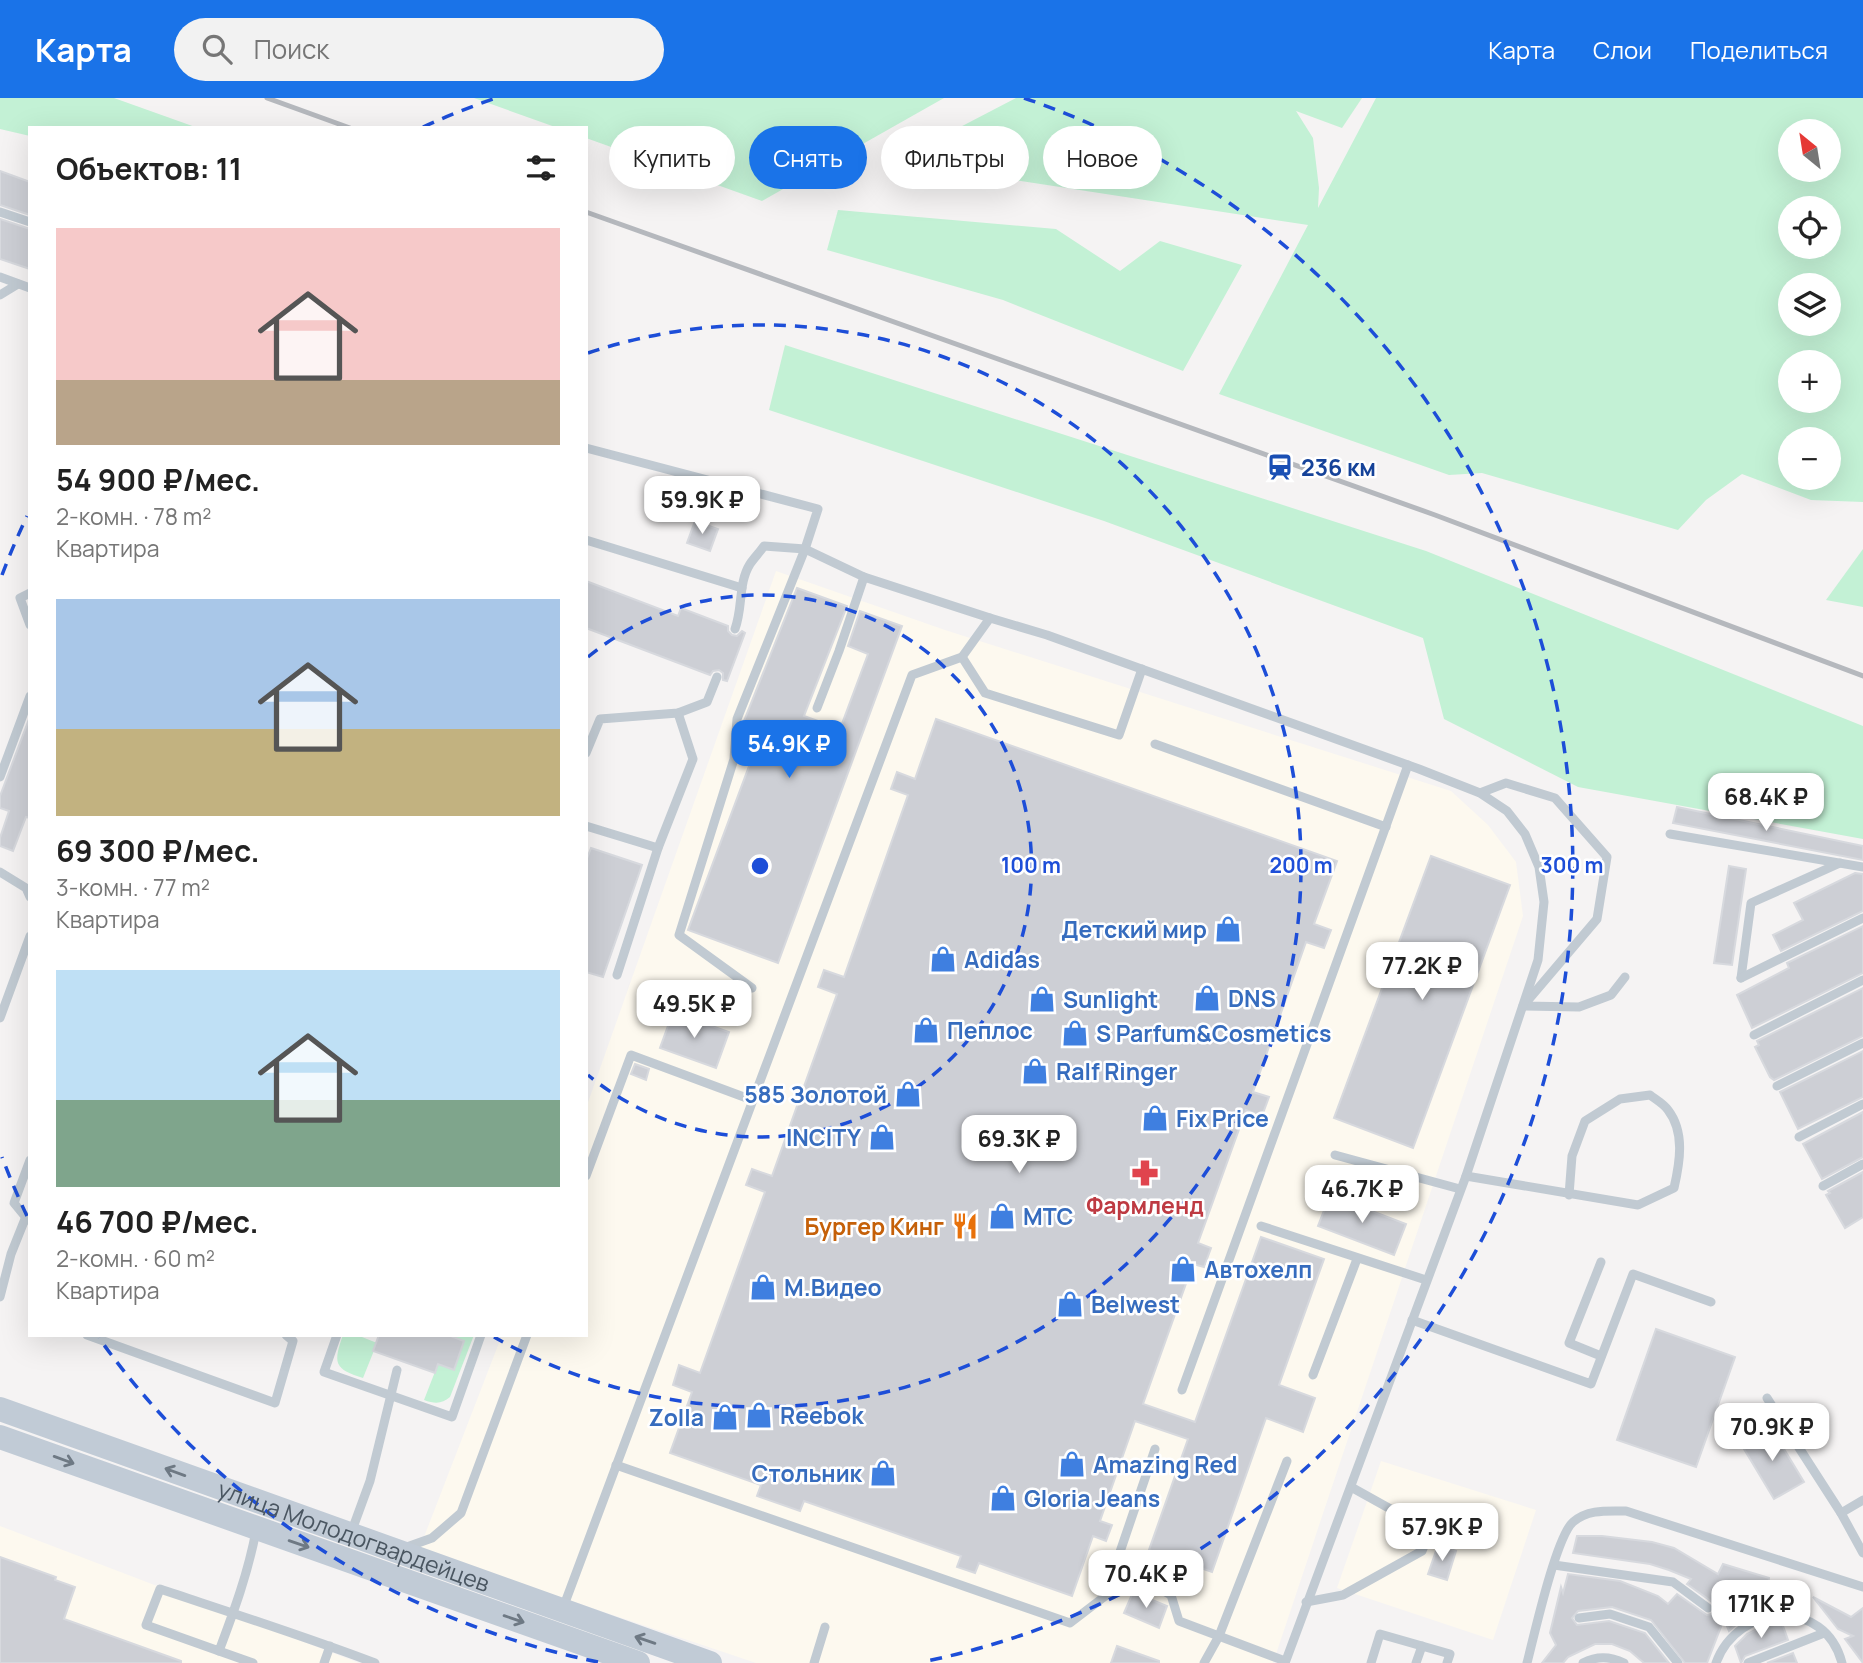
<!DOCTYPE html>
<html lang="ru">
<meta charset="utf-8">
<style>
body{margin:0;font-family:Manrope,sans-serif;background:#f2f2f2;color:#222;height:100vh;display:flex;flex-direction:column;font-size:26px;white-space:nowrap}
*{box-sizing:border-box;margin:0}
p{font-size:23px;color:#767676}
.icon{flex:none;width:38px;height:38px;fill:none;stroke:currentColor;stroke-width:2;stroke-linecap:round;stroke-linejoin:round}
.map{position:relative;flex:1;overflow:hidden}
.side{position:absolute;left:28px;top:28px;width:560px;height:1211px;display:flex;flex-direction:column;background:#fff;border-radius:0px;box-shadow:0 7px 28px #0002}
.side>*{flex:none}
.top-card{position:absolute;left:609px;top:28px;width:665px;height:63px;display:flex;gap:14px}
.needle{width:46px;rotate:330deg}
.buttons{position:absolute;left:1778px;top:21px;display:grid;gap:14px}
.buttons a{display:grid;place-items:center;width:63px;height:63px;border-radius:50%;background:#fff;box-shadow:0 7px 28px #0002;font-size:35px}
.price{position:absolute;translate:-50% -60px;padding:0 16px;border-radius:14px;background:#fff;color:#222;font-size:23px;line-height:46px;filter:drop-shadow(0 2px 4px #0008)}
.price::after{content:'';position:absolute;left:50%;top:42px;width:21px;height:16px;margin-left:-10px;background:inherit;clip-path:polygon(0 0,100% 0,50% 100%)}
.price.active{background:#1a73e8;color:#fff}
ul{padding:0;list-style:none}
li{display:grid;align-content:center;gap:14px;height:371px;padding:0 28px}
li span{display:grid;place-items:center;height:217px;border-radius:0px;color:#555}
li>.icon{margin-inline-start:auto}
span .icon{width:126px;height:126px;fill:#fffc;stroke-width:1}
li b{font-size:30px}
h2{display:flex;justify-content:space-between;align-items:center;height:84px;padding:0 28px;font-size:30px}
.tag{padding:0 24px;border-radius:32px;background:#fff;box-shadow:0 7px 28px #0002;font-size:24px;line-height:63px}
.tag.active{background:#1a73e8;color:#fff}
header{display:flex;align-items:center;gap:42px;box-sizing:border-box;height:98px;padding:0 35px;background:#1a73e8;color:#fff}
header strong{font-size:33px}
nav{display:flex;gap:38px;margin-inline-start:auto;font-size:24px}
.search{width:490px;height:63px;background:#f2f2f2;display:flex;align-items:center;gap:18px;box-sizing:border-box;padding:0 24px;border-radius:38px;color:#767676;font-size:26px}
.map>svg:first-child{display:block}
.commercial{fill:#fdf9ef}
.green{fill:#c3f1d5;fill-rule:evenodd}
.building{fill:#cdcfd5;stroke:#d7d9de;stroke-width:2}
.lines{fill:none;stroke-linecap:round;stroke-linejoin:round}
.lane{stroke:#c1cad2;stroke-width:9}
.secondary{stroke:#c1cbd6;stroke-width:24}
.rail{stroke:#b5b8bd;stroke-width:5}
.oneway{stroke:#6e7984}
.ring{fill:none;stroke:#1d4ed8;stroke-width:3.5;stroke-dasharray:12 9}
.labels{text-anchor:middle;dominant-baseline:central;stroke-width:5;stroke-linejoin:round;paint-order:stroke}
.transit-label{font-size:23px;font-weight:bold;fill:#164399;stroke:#fff;text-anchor:start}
.shop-label{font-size:23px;font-weight:bold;fill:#366cbe;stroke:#fff;text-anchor:start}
.health-label{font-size:23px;font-weight:bold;fill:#be3a42;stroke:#fff}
.food-label{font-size:23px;font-weight:bold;fill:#c56008;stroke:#fff;text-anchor:end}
.street-label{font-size:23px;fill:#4a5661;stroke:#fff}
.centre{fill:#1d4ed8;stroke:#fff;stroke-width:3.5}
.ring-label{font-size:21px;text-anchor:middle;font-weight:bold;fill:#1d4ed8;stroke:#fff;stroke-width:5;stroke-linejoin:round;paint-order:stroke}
</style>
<header>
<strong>Карта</strong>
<div class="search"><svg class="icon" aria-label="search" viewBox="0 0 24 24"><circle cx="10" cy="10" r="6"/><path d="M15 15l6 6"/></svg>Поиск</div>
<nav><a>Карта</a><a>Слои</a><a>Поделиться</a></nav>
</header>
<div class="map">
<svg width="1863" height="1565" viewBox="0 0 1863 1565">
<rect width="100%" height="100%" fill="#f5f3f3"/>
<g class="commercial">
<path d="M776 473 945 532 1451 693 1488 727 1516 764 1523 818 1273 1565H756L419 1452 502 1237H586V1010Z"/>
<path d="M1381 1363 1536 1412 1493 1542 1337 1490Z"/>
<path d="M0 1428 359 1565H0Z"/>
</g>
<g class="green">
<path d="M0 0H114L198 30H30V38L0 31Z"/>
<path d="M474 0H944L762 103 586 40V30H558Z"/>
<path d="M1016 0H1362L1342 30 1296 13 1313 40 1319 90 1318 110 1376 0H1863V404L1811 402 1742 376 1706 402 1678 432 1482 375 1449 377 1219 296 1308 127 950 72 943 38ZM1790 33H1829V72H1790ZM1790 110H1829V149H1790ZM1790 187H1829V226H1790ZM1790 264H1829V303H1790ZM1790 341H1829V380H1790Z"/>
<path d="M838 112 1056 131 1120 173 1160 143 1242 167 1183 273 1003 202 827 152Z"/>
<path d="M785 247 1426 453 1863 628V741L1578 689 1444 621 1423 540 1104 423 769 312Z"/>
<path d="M1863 451V509L1826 502Z"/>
<path d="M343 1237H362V1239L377 1245 363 1280C334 1271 333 1265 343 1237Z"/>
<path d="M455 1237H474L450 1299C442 1306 435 1306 424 1302L438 1266 454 1271 464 1243 455 1240Z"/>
</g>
<g class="building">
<path d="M0 73 30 84V117L0 107Z"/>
<path d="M0 121 30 131V171L0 161Z"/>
<path d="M695 423 718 431 710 453 687 445Z"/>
<path d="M586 483 678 518 681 510 728 528V533L732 537 737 538 742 533 745 535 727 583 723 582V575L719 572 713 573 710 577 586 530Z"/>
<path d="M797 490 847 508 804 618 840 631 868 556 848 548 860 513 902 528 778 865 688 832 758 644 743 639 744 623Z"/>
<path d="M29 621 30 720 26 719 13 753 0 748V740L9 713 0 710V698Z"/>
<path d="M936 621 1337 763 1314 826 1331 832 1324 850 1306 844 1253 994 1269 999 1262 1018 1246 1012 1198 1145 1211 1150 1204 1169 1193 1166 1143 1306 1195 1324 1261 1139 1324 1161 1279 1287 1315 1300 1303 1334 1266 1320 1212 1474 1149 1452 1188 1341 1135 1323 1100 1423 1112 1427 1106 1443 1093 1438 1072 1498 979 1465 975 1475 957 1469 961 1458 804 1403 800 1413 757 1398 761 1387 670 1355 692 1294 673 1287 679 1267 700 1275 765 1094 746 1087 752 1071 772 1078 837 896 818 889 824 872 844 879 908 697 891 691 897 674 915 681Z"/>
<path d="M1677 709 1863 748V762L1673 725Z"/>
<path d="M591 750 642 767 603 879 586 874V763Z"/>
<path d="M1431 758 1510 787 1413 1050 1334 1020Z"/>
<path d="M1729 768 1746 771 1732 867 1714 865Z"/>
<path d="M1855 775 1863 776V813L1781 853 1773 837 1803 822 1794 805Z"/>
<path d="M1863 828V875L1752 930 1737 897 1789 870 1787 865Z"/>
<path d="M1863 890V938L1774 982 1770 979 1755 949 1759 947 1757 943Z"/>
<path d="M673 914 729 934 716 970 660 950Z"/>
<path d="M1863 953V999L1798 1031 1780 994Z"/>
<path d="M635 966 649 971 646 982 631 976Z"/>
<path d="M1863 1014V1059L1822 1081 1803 1046Z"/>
<path d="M1863 1074V1119L1845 1130 1826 1097 1830 1095 1828 1093Z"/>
<path d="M1330 1097 1406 1126 1394 1157 1318 1128Z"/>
<path d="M1656 1231 1735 1259 1696 1369 1617 1342Z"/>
<path d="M379 1237H448L464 1243 454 1272 438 1266 435 1275 373 1253Z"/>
<path d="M1770 1328 1804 1384 1774 1401 1741 1346Z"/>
<path d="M1577 1438H1602L1652 1444 1674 1450 1718 1476 1723 1466 1769 1480 1767 1494 1791 1495 1801 1498 1808 1516 1774 1505 1777 1511 1758 1515 1739 1524 1729 1533 1724 1521 1707 1565H1685L1651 1522 1612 1509 1578 1513 1572 1520 1577 1527 1609 1523 1645 1535 1669 1565H1644L1630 1553 1612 1546H1595L1568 1559 1563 1565H1542L1556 1547 1550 1535 1561 1489 1563 1495 1568 1476 1620 1483 1658 1498 1668 1506 1677 1496 1707 1517 1711 1516 1715 1511 1712 1504 1687 1486 1691 1481 1669 1472 1650 1466 1573 1455Z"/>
<path d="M1438 1447 1456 1453 1447 1482 1428 1476Z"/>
<path d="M0 1459 56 1479 55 1482 75 1489 64 1521 181 1563V1565H0Z"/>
<path d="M1133 1494 1167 1508 1159 1530 1124 1515Z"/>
<path d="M1813 1499 1851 1519 1863 1510V1565L1845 1541 1853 1538 1838 1531Z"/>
<path d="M1782 1525 1788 1542 1745 1558 1741 1565 1735 1548 1747 1536 1763 1528Z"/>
<path d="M1117 1548 1159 1563V1565H1111Z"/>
<path d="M1793 1555 1797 1565H1767Z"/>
</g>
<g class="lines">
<g class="lane">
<path d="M0 114 30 124"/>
<path d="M0 179 30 190"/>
<path d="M0 197 18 186"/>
<path d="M586 350 818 411 805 451 737 621 734 661 679 837 752 890"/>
<path d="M586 442 742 490"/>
<path d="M30 495 20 500 30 527"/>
<path d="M735 531C743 510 738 485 750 466 754 460 760 454 764 448L805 451 864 479 990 520"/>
<path d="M962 559 985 595 1119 637 1142 571"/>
<path d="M817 610 839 553 864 479"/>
<path d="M1155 646 1386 729"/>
<path d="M586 655 600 621 678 615 707 604 717 579"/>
<path d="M0 679 30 598"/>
<path d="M1480 695 1506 685 1555 700 1607 759 1597 821 1523 908 1579 909 1611 897 1625 879"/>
<path d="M586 728 658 750"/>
<path d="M1670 736 1863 769"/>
<path d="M0 774 26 790 30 799"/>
<path d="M617 877 658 750 693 661 678 615"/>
<path d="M1741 880 1751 805 1840 765"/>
<path d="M1741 880 1863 820"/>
<path d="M0 920 30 838"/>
<path d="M1754 937 1863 882"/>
<path d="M1777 988 1863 945"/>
<path d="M1799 1039 1863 1006"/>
<path d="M1335 1057 1460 1091"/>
<path d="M586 1078 631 957 752 1002"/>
<path d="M1466 1078 1638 1107 1674 1090C1680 1064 1685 1034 1668 1012 1664 1006 1655 1001 1650 997L1620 1001 1585 1023 1572 1058 1569 1097"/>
<path d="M1823 1088 1863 1066"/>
<path d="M28 1122 14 1105 30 1062"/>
<path d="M1261 1128 1426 1182"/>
<path d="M1601 1164 1569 1245 1601 1258"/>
<path d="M0 1199 11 1156 25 1121"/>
<path d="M1412 1222 1591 1286 1633 1176 1711 1204"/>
<path d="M87 1237 275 1305 293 1243 286 1237"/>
<path d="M337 1237 324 1274 452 1319 481 1237"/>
<path d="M1313 1277 1357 1161"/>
<path d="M1182 1292 1408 667"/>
<path d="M1767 1300 1841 1415 1863 1455"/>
<path d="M616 1367 1070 1525 1134 1476 1171 1497 1179 1523 1285 1563"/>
<path d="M1841 1415 1863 1402"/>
<path d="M256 1433C248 1475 234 1513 219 1553L146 1527 160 1491C232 1515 304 1538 375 1565"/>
<path d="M351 1435 370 1383 397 1272"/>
<path d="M404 1450 432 1440 461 1415 527 1237"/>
<path d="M1554 1467 1673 1484 1708 1510"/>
<path d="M1105 1498 1155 1351"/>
<path d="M1306 1504 1343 1497 1422 1453 1430 1433 1351 1389"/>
<path d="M563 1510 912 577 962 559 990 520 1047 537 1419 671 1480 695 1507 713 1525 736 1539 769 1544 804 1538 862 1466 1078 1285 1565"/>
<path d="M1579 1520 1610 1516 1649 1529 1678 1565"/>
<path d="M219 1553 253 1565"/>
<path d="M324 1565 330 1548"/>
<path d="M814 1565 825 1529"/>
<path d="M1204 1565 1219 1538 1287 1363"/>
<path d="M1371 1565 1380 1536 1450 1556 1447 1565"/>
<path d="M1416 1565 1422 1548"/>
<path d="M1527 1565C1534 1538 1556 1439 1573 1424 1588 1411 1607 1413 1626 1413L1863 1489"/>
<path d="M1583 1565C1596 1558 1610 1558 1624 1565"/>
<path d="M1716 1565C1738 1505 1825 1499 1842 1565"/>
<path d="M1748 1565 1824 1535"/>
</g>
<g class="secondary">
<path id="s1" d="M0 1311 710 1565"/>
<path d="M0 1339 638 1565"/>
</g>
<g class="rail">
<path d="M267 0 350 30"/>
<path d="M586 114 1435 417 1863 578"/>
</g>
</g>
<defs><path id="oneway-shaft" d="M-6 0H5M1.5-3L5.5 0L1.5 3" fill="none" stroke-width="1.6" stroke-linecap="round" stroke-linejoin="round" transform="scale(1.75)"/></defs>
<g class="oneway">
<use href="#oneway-shaft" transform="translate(64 1362) rotate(20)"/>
<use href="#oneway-shaft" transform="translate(175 1374) rotate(-160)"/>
<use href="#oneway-shaft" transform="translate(299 1446) rotate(19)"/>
<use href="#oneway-shaft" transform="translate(514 1521) rotate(19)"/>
<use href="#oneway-shaft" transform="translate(645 1542) rotate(-161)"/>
</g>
<g class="ring">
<path d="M588 559A271 271 0 1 1 588 977"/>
<path d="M588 255A541 541 0 1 1 494 1239"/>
<path d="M598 1564A812 812 0 0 1 99 1240M27 1118A812 812 0 0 1 2 1059M2 477A812 812 0 0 1 27 418M423 29A812 812 0 0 1 496 0M1024 0A812 812 0 0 1 922 1564"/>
</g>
<defs>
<g id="station-bare" transform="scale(2.1)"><path d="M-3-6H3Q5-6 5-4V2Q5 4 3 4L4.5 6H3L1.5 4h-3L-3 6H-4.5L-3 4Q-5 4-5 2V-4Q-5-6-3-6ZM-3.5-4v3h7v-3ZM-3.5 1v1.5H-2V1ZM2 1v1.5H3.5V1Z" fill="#1a4fb4" stroke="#fff" stroke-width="2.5" paint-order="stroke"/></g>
<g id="shop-bare" transform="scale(2.1)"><path d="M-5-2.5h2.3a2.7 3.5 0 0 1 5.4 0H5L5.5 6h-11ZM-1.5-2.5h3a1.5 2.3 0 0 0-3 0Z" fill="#3f7fe0" stroke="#fff" stroke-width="2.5" paint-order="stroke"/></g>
<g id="pharmacy-bare" transform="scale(2.1)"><path d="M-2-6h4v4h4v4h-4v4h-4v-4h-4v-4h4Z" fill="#e0444e" stroke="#fff" stroke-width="2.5" paint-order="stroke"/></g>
<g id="restaurant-bare" transform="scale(2.1)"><path d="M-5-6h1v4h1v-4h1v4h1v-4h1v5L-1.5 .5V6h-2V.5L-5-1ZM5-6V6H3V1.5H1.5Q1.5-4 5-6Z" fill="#e8710a" stroke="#fff" stroke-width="2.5" paint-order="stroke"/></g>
</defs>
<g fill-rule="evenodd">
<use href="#station-bare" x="1280" y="369"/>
<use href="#shop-bare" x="1228" y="831"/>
<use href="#shop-bare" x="943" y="861"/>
<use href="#shop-bare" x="1207" y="900"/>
<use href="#shop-bare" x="1042" y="901"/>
<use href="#shop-bare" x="926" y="932"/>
<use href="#shop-bare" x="1075" y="935"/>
<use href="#shop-bare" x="1035" y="973"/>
<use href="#shop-bare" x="908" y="996"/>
<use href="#shop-bare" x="1155" y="1020"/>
<use href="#shop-bare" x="882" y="1039"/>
<use href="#pharmacy-bare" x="1145" y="1075"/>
<use href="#shop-bare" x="1002" y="1118"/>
<use href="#restaurant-bare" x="965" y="1128"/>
<use href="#shop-bare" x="1183" y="1171"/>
<use href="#shop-bare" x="763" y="1189"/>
<use href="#shop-bare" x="1070" y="1206"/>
<use href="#shop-bare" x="759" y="1317"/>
<use href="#shop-bare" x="725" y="1319"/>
<use href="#shop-bare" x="1072" y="1366"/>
<use href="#shop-bare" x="883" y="1375"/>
<use href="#shop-bare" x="1003" y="1400"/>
</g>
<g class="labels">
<g class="transit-label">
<text x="1301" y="369">236 км</text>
</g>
<g class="shop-label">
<text x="1207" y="831" text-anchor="end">Детский мир</text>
<text x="964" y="861">Adidas</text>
<text x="1228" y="900">DNS</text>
<text x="1063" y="901">Sunlight</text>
<text x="947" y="932">Пеплос</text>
<text x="1096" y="935">S Parfum&amp;Cosmetics</text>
<text x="1056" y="973">Ralf Ringer</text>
<text x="887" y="996" text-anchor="end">585 Золотой</text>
<text x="1176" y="1020">Fix Price</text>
<text x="861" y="1039" text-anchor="end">INCITY</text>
<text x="1023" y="1118">МТС</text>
<text x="1204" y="1171">Автохелп</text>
<text x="784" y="1189">М.Видео</text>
<text x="1091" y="1206">Belwest</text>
<text x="780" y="1317">Reebok</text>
<text x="704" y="1319" text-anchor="end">Zolla</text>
<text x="1093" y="1366">Amazing Red</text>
<text x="862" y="1375" text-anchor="end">Стольник</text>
<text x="1024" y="1400">Gloria Jeans</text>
</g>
<g class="health-label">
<text x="1145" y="1107">Фармленд</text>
</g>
<g class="food-label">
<text x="944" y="1128">Бургер Кинг</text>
</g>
<g class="street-label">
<text stroke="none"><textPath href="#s1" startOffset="376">улица Молодогвардейцев</textPath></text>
</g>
</g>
<circle cx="760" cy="768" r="10" class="centre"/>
<g class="ring-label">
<text x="1031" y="775">100 m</text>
<text x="1301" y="775">200 m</text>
<text x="1572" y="775">300 m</text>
</g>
</svg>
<div class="buttons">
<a><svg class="needle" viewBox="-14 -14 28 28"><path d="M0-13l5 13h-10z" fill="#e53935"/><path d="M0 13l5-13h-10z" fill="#767676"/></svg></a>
<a><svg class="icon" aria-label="locate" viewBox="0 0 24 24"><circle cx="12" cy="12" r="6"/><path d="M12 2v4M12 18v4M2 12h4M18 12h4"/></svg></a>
<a><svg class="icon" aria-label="layers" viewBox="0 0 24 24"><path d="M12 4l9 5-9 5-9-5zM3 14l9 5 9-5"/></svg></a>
<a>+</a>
<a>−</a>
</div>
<b class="price" style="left:702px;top:438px">59.9K ₽</b>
<b class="price active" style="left:789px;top:682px">54.9K ₽</b>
<b class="price" style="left:1766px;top:735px">68.4K ₽</b>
<b class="price" style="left:1422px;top:904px">77.2K ₽</b>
<b class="price" style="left:694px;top:942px">49.5K ₽</b>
<b class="price" style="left:1019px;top:1077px">69.3K ₽</b>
<b class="price" style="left:1362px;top:1127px">46.7K ₽</b>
<b class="price" style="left:1772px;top:1365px">70.9K ₽</b>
<b class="price" style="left:1442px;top:1465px">57.9K ₽</b>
<b class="price" style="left:1146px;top:1512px">70.4K ₽</b>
<b class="price" style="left:1761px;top:1542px">171K ₽</b>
<div class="top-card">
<a class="tag">Купить</a>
<a class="tag active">Снять</a>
<a class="tag">Фильтры</a>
<a class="tag">Новое</a>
</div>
<section class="side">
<h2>Объектов: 11<svg class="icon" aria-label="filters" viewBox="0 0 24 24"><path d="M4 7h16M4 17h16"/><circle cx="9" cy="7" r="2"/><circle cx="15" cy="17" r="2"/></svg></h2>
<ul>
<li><span style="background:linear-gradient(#f6c9c9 70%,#b9a48a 0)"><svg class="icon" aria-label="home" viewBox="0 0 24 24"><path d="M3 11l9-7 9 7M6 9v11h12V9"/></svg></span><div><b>54 900 ₽/мес.</b><p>2-комн. · 78 m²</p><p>Квартира</p></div></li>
<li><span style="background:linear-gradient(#a9c7e8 60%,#c2b280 0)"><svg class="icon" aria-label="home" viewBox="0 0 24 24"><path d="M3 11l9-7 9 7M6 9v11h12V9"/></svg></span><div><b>69 300 ₽/мес.</b><p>3-комн. · 77 m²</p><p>Квартира</p></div></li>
<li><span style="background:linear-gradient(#bfe0f5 60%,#7fa58c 0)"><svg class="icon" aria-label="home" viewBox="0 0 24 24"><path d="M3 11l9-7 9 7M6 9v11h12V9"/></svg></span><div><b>46 700 ₽/мес.</b><p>2-комн. · 60 m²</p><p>Квартира</p></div></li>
</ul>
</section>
</div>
